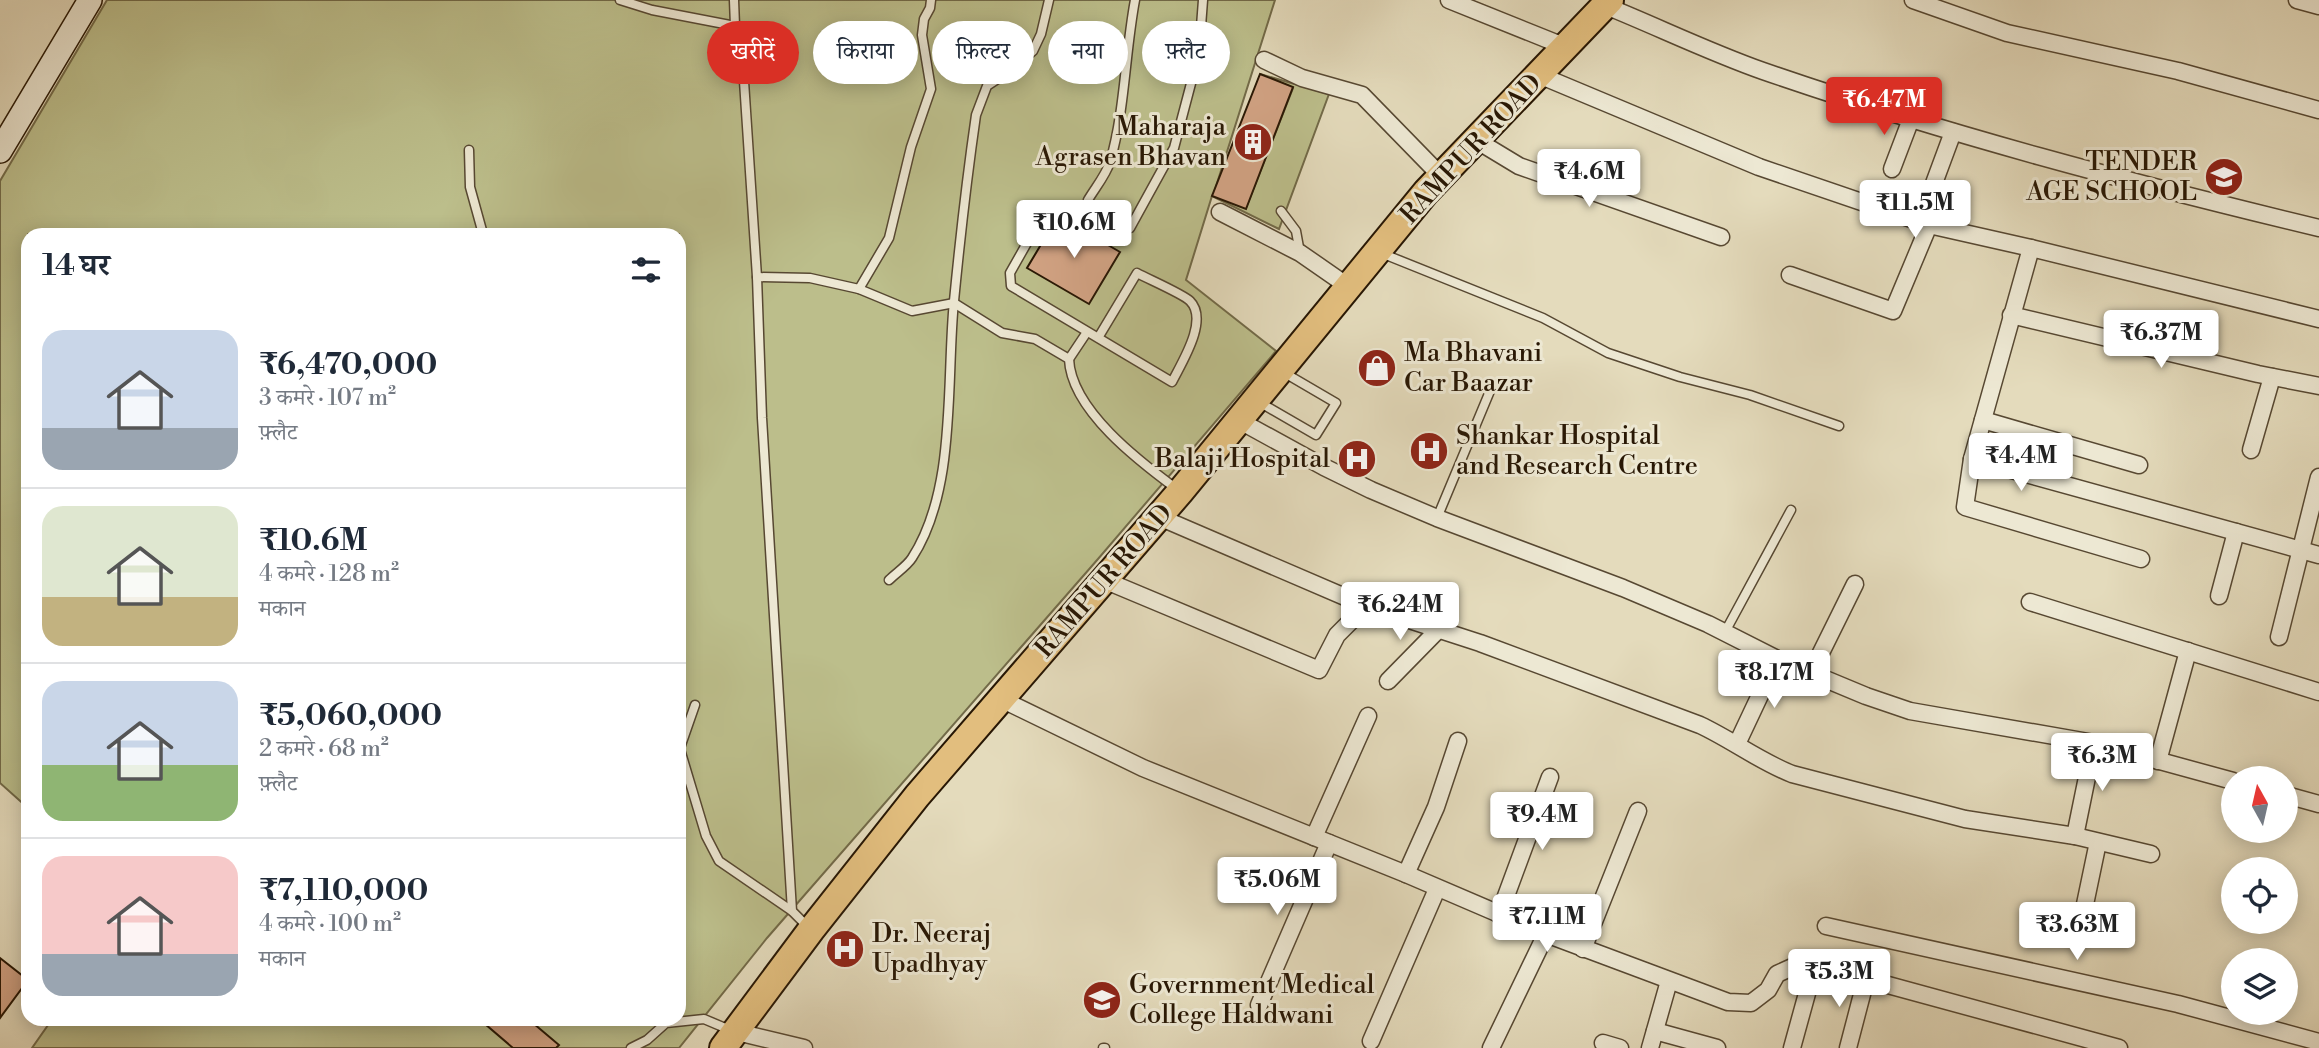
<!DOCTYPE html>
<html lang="hi">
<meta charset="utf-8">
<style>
body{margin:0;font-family:"Libre Bodoni","Noto Serif Devanagari",serif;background:#f2f2f3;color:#1f2937;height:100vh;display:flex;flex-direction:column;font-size:26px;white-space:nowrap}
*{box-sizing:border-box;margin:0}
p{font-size:23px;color:#747a83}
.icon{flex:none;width:38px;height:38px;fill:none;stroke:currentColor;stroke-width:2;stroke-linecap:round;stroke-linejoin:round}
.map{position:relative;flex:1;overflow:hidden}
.side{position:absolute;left:21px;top:228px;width:665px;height:798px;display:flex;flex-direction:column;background:#fff;border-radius:21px;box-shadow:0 4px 18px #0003}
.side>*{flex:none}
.guide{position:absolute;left:707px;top:21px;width:665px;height:63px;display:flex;gap:14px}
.needle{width:46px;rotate:352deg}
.tools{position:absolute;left:2221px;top:766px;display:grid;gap:14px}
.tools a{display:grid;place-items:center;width:77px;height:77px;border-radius:50%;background:#fff;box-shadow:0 4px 18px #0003;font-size:35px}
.price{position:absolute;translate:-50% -60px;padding:0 16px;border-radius:7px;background:#fff;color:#222;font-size:23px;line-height:46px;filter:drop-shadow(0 2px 4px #0008)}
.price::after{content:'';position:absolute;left:50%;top:42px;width:21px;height:16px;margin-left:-10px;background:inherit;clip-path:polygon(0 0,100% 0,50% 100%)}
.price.selected{background:#d93025;color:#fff}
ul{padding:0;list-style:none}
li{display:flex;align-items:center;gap:21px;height:175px;padding:0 21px}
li+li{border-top:2px solid #e0e1e3}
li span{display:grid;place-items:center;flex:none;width:196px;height:140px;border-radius:21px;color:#555}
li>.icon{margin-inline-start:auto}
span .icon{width:84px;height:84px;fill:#fffc;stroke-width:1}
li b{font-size:30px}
h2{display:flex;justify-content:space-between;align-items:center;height:84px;padding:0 21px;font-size:30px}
.pill{padding:0 24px;border-radius:32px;background:#fff;box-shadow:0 4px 18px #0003;font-size:24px;line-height:63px}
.pill.selected{background:#d93025;color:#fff}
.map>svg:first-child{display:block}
.green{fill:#bcbe8b;stroke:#726a48;stroke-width:2}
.building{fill:#d2a384;stroke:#281704;stroke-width:2}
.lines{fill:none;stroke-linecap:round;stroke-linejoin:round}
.lane-casing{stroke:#574832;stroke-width:11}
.street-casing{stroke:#574832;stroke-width:19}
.secondary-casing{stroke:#281704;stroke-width:26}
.primary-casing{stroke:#281704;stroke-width:30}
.lane{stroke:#ede8d3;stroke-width:8}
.street{stroke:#ede8d3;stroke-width:16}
.secondary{stroke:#ede8d3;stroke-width:23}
.primary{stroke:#e2be7e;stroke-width:26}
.labels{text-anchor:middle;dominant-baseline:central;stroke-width:6;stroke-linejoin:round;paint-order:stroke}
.poi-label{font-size:26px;fill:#281704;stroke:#ede8d3;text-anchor:start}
.street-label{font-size:26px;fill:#281704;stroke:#ede8d3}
</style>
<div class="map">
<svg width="2319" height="1048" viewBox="0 0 2319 1048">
<rect width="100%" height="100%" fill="#e4dbbc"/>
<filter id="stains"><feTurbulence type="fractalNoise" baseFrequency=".00286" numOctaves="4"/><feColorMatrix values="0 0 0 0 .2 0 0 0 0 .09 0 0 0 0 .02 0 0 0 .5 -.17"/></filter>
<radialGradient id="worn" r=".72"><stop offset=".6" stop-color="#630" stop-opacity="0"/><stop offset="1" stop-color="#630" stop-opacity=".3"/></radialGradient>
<path class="green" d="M107 0H1275L1213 196 1246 208 1293 88 1260 74 1329 94 1279 229 1212 196 1186 280 1276 351 1098 559 767 938 679 1048H32L53 1018H679V234H28V808L0 783V181Z"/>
<g class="building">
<path d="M1260 74 1293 87 1246 209 1212 196Z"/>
<path d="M1058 216 1120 252 1089 304 1027 268Z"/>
<path d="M0 958 28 980 0 1018Z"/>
<path d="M478 1018H527L559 1045 556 1048H513Z"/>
</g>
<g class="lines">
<g class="lane-casing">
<g id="lane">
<path d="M620 0 652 10 735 26"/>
<path d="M734 0 735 26 743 66 757 277 762 418 792 911 809 928"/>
<path d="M469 150 470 187 483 234"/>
<path d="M1088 200C1095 188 1106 175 1110 162 1125 111 1125 53 1135 0"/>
<path d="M1281 211 1296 231 1300 253"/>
<path d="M1036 227 1010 273 1011 286 1172 382C1182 362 1209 320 1190 301 1183 294 1148 279 1137 273L1098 338"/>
<path d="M1130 228 1174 148 1199 53 1203 0"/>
<path d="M1381 253 1543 318 1608 353 1680 377 1750 395 1839 426"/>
<path d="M757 277 810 278 859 289 912 311 954 303 1002 333 1035 339 1069 359C1071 410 1140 462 1178 490"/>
<path d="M859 289 889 238 911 147 931 89 922 35 924 19 930 8 931 0"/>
<path d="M1069 359 1087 332"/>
<path d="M1259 402 1316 435 1336 403 1283 372"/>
<path d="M1437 518 1490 391"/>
<path d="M889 580C896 573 907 566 912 558 957 489 946 381 954 301 960 239 967 177 976 115L987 86 1013 69 1033 51 1041 34 1049 0"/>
<path d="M1725 632 1791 510"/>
<path d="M679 746 706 836 719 861 792 911"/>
<path d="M680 748 695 705"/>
<path d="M631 1048 647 1040 666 1023 704 1019 730 1030"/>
<path d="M1103 1048H1105"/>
</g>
</g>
<g class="street-casing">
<g id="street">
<path d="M1449 0 1566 47"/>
<path d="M1913 0 2007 33 2178 71 2319 110"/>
<path d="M2297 0 2319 6"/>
<path d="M1606 6C1658 27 1709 52 1763 71 1945 134 2132 183 2319 228"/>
<path d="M1264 60 1302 78 1362 95 1441 176"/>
<path d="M1539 75 1759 167 1929 225 2031 248 2319 319"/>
<path d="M1476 140 1519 166 1721 237"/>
<path d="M1892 169 1911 119"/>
<path d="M1933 186 1953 132"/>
<path d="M1220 212 1300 253 1349 287"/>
<path d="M2031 248 1972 459 2319 555"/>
<path d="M1790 275 1893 311 1929 225"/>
<path d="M2011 315 2258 374 2319 386"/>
<path d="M1983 420 2139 465"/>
<path d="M1240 421 1324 467 1371 490 1437 518 1623 588 1708 624 1777 659 1866 696 1910 711 2094 743 2233 781"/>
<path d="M2251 450 2272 377"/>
<path d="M1972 459 1965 507 2141 559"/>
<path d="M1159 517 1366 606 1480 643 1700 725C1732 740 1759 761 1792 774L1965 819 2075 836 2151 854"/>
<path d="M1104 580 1319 670 1337 635 1366 606"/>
<path d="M2219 596 2236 532"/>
<path d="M2030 602 2319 692"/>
<path d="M2279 637 2319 477"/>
<path d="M1811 673 1855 584"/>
<path d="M1388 681 1439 629"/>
<path d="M1001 699 1143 768 1406 874 1546 934 1728 1002 1751 1003 1768 990 1777 974 1799 964 1866 979 2119 1048"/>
<path d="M1737 744 1777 659"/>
<path d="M2158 761 2188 651"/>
<path d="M2286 795 2319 804"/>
<path d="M2075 836 2094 743"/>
<path d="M1314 837 1368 716"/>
<path d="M1406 874 1436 807 1458 741"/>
<path d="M1499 915 1550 777"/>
<path d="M1826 926 2178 1004 2319 1042"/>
<path d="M2079 933 2098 842"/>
<path d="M1583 949 1638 811"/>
<path d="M1259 1005 1329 843"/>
<path d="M1655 1031 1717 1048"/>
<path d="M737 1032 804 1048"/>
<path d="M1371 1041 1437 889"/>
<path d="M1603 1043 1620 1048"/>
<path d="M1491 1048 1546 934"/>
<path d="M1650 1048 1669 981"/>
<path d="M1792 1048 1814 968"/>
<path d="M1848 1048 1866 979"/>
</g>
</g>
<g class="secondary-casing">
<path id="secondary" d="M0 151 90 0"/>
</g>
<g class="primary-casing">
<path id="primary" d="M723 1048 811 930 917 796 1180 492 1426 192 1610 0"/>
</g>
<use href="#lane" class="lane"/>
<use href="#street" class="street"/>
<use href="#secondary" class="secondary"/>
<use href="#primary" class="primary"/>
</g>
<defs>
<g id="building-disc" transform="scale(2.0125)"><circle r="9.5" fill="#8f2418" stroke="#ede8d3"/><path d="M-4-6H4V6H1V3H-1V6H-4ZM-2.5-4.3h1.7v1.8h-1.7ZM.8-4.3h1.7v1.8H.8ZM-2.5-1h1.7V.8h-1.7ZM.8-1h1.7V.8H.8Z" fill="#fff"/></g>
<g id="school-disc" transform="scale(2.0125)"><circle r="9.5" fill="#8f2418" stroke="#ede8d3"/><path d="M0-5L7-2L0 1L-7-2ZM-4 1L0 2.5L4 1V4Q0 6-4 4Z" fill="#fff"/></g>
<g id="shop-disc" transform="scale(2.0125)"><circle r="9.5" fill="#8f2418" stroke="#ede8d3"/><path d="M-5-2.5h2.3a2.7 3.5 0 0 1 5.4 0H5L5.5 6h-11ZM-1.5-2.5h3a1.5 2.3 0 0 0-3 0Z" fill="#fff"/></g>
<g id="hospital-disc" transform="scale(2.0125)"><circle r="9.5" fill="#8f2418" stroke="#ede8d3"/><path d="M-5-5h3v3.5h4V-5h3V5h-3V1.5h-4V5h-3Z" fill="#fff"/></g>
<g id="university-disc" transform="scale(2.0125)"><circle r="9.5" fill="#8f2418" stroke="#ede8d3"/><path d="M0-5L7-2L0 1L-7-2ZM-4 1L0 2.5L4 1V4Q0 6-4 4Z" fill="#fff"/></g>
</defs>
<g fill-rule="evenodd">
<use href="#building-disc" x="1253" y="142"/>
<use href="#school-disc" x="2224" y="177"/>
<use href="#shop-disc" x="1377" y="368"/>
<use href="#hospital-disc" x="1429" y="451"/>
<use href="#hospital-disc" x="1357" y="459"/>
<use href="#hospital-disc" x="845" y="949"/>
<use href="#university-disc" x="1102" y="1000"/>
</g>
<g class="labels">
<g class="poi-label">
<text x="1226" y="127" text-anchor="end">Maharaja<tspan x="1226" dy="30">Agrasen Bhavan</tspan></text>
<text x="2197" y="162" text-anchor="end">TENDER<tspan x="2197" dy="30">AGE SCHOOL</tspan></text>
<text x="1404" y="353">Ma Bhavani<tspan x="1404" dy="30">Car Baazar</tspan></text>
<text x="1456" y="436">Shankar Hospital<tspan x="1456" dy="30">and Research Centre</tspan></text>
<text x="1330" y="459" text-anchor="end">Balaji Hospital</text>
<text x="872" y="934">Dr. Neeraj<tspan x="872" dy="30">Upadhyay</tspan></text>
<text x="1129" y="985">Government Medical<tspan x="1129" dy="30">College Haldwani</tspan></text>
</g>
<g class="street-label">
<text transform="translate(1471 149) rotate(-47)">RAMPUR ROAD</text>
<text transform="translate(1104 581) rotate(-49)">RAMPUR ROAD</text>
</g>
</g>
<rect width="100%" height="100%" filter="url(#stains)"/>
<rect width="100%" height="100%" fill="url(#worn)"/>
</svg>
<div class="tools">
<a><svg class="needle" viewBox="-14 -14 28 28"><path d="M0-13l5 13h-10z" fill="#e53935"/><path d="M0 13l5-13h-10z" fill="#747a83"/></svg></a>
<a><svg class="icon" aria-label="locate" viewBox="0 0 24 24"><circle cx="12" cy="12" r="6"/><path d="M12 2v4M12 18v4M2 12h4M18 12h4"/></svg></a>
<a><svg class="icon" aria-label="layers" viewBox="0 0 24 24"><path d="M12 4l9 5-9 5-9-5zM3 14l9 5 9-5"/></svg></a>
</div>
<b class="price selected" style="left:1884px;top:137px">₹6.47M</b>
<b class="price" style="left:1589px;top:209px">₹4.6M</b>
<b class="price" style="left:1915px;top:240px">₹11.5M</b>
<b class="price" style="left:1074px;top:260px">₹10.6M</b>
<b class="price" style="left:2161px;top:370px">₹6.37M</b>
<b class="price" style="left:2021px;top:493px">₹4.4M</b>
<b class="price" style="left:1400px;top:642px">₹6.24M</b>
<b class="price" style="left:1774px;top:710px">₹8.17M</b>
<b class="price" style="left:2102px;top:793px">₹6.3M</b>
<b class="price" style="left:1542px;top:852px">₹9.4M</b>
<b class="price" style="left:1277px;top:917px">₹5.06M</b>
<b class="price" style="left:1547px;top:954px">₹7.11M</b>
<b class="price" style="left:2077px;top:962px">₹3.63M</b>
<b class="price" style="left:1839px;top:1009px">₹5.3M</b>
<div class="guide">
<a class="pill selected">खरीदें</a>
<a class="pill">किराया</a>
<a class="pill">फ़िल्टर</a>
<a class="pill">नया</a>
<a class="pill">फ़्लैट</a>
</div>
<section class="side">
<h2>14 घर<svg class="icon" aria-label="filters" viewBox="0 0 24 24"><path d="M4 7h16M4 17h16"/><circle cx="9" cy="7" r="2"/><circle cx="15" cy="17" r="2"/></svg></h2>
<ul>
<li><span style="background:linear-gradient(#c9d6e8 70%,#9aa5b1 0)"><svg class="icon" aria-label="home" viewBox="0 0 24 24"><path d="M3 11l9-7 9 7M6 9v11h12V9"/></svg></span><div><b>₹6,470,000</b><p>3 कमरे · 107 m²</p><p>फ़्लैट</p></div></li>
<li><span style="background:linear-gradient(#dfe7d0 65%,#c2b280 0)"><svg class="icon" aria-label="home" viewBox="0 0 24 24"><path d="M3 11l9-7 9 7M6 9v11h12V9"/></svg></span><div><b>₹10.6M</b><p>4 कमरे · 128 m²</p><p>मकान</p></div></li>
<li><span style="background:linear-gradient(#c9d6e8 60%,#8fb573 0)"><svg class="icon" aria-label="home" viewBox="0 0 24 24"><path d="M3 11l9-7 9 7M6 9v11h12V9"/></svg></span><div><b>₹5,060,000</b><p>2 कमरे · 68 m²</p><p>फ़्लैट</p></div></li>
<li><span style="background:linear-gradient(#f6c9c9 70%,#9aa5b1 0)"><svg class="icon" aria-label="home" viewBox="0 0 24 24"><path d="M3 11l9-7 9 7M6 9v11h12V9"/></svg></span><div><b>₹7,110,000</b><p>4 कमरे · 100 m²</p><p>मकान</p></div></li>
</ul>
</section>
</div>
